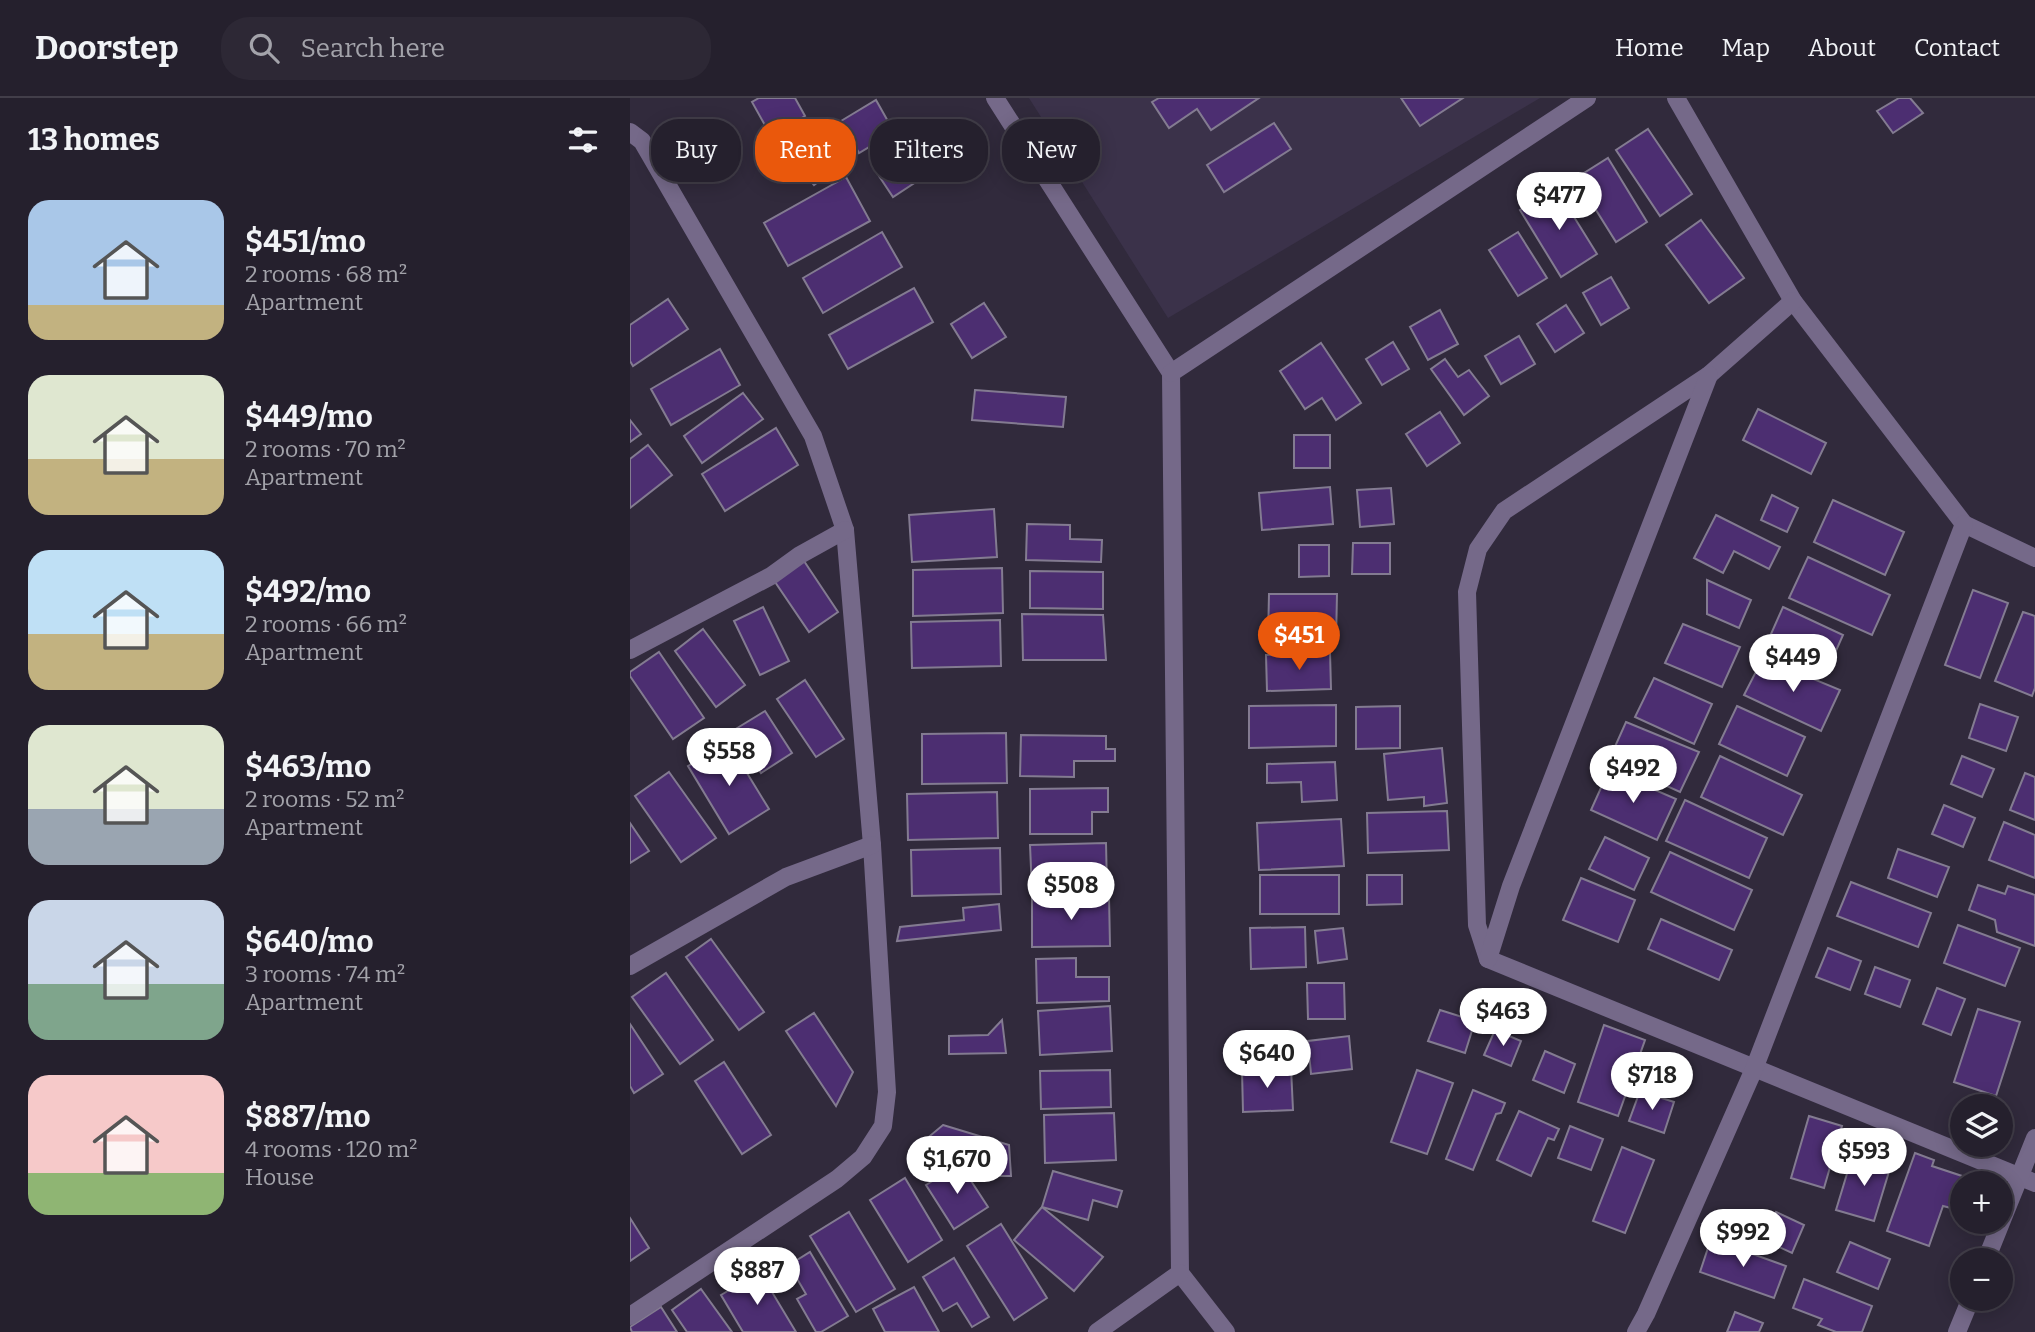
<!DOCTYPE html>
<meta charset="utf-8">
<style>
body{margin:0;font-family:Bitter,serif;background:#2d2835;color:#f1f3f6;height:100vh;display:flex;flex-direction:column;font-size:26px;white-space:nowrap}
*{box-sizing:border-box;margin:0}
p{font-size:23px;color:#a3a3aa}
.icon{flex:none;width:38px;height:38px;fill:none;stroke:currentColor;stroke-width:2;stroke-linecap:round;stroke-linejoin:round}
.map{position:relative;flex:1;overflow:hidden}
.drawer{display:flex;flex-direction:column;background:#25202d;width:630px}
.drawer>*{flex:none}
.banner{position:absolute;left:21px;top:21px;width:665px;height:63px;display:flex;gap:14px}
.tools{position:absolute;left:1320px;top:996px;display:grid;gap:14px}
.tools a{display:grid;place-items:center;width:63px;height:63px;border-radius:50%;background:#25202d;box-shadow:0 4px 18px #0003,0 0 0 2px #423e49;font-size:35px}
.price{position:absolute;translate:-50% -60px;padding:0 16px;border-radius:24px;background:#fff;color:#222;font-size:23px;line-height:46px;filter:drop-shadow(0 2px 4px #0008)}
.price::after{content:'';position:absolute;left:50%;top:42px;width:21px;height:16px;margin-left:-10px;background:inherit;clip-path:polygon(0 0,100% 0,50% 100%)}
.price.on{background:#ea580c;color:#fff}
ul{padding:0;list-style:none}
li{display:flex;align-items:center;gap:21px;height:175px;padding:0 28px}
li span{display:grid;place-items:center;flex:none;width:196px;height:140px;border-radius:21px;color:#555}
li>.icon{margin-inline-start:auto}
span .icon{width:84px;height:84px;fill:#fffc;stroke-width:1}
li b{font-size:30px}
h2{display:flex;justify-content:space-between;align-items:center;height:84px;padding:0 28px;font-size:30px}
.pill{padding:0 24px;border-radius:28px;background:#25202d;box-shadow:0 4px 18px #0003,0 0 0 2px #423e49;font-size:24px;line-height:63px}
.pill.on{background:#ea580c;color:#fff}
header{display:flex;align-items:center;gap:42px;box-sizing:border-box;height:98px;padding:0 35px;background:#25202d;border-bottom:2px solid #423e49}
header strong{font-size:33px}
nav{display:flex;gap:38px;margin-inline-start:auto;font-size:24px}
.search{width:490px;height:63px;background:#2d2835;display:flex;align-items:center;gap:18px;box-sizing:border-box;padding:0 24px;border-radius:28px;color:#a3a3aa;font-size:26px}
main{display:flex;flex:1;min-height:0}
.map>svg:first-child{display:block}
.built{fill:#3b324a}
.building{fill:#4c2e71;stroke:#837b91;stroke-width:2}
.lines{fill:none;stroke-linecap:round;stroke-linejoin:round}
.minor{stroke:#756989;stroke-width:18}
</style>
<header>
<strong>Doorstep</strong>
<div class="search"><svg class="icon" aria-label="search" viewBox="0 0 24 24"><circle cx="10" cy="10" r="6"/><path d="M15 15l6 6"/></svg>Search here</div>
<nav><a>Home</a><a>Map</a><a>About</a><a>Contact</a></nav>
</header>
<main>
<section class="drawer">
<h2>13 homes<svg class="icon" aria-label="filters" viewBox="0 0 24 24"><path d="M4 7h16M4 17h16"/><circle cx="9" cy="7" r="2"/><circle cx="15" cy="17" r="2"/></svg></h2>
<ul>
<li><span style="background:linear-gradient(#a9c7e8 75%,#c2b280 0)"><svg class="icon" aria-label="home" viewBox="0 0 24 24"><path d="M3 11l9-7 9 7M6 9v11h12V9"/></svg></span><div><b>$451/mo</b><p>2 rooms · 68 m²</p><p>Apartment</p></div></li>
<li><span style="background:linear-gradient(#dfe7d0 60%,#c2b280 0)"><svg class="icon" aria-label="home" viewBox="0 0 24 24"><path d="M3 11l9-7 9 7M6 9v11h12V9"/></svg></span><div><b>$449/mo</b><p>2 rooms · 70 m²</p><p>Apartment</p></div></li>
<li><span style="background:linear-gradient(#bfe0f5 60%,#c2b280 0)"><svg class="icon" aria-label="home" viewBox="0 0 24 24"><path d="M3 11l9-7 9 7M6 9v11h12V9"/></svg></span><div><b>$492/mo</b><p>2 rooms · 66 m²</p><p>Apartment</p></div></li>
<li><span style="background:linear-gradient(#dfe7d0 60%,#9aa5b1 0)"><svg class="icon" aria-label="home" viewBox="0 0 24 24"><path d="M3 11l9-7 9 7M6 9v11h12V9"/></svg></span><div><b>$463/mo</b><p>2 rooms · 52 m²</p><p>Apartment</p></div></li>
<li><span style="background:linear-gradient(#c9d6e8 60%,#7fa58c 0)"><svg class="icon" aria-label="home" viewBox="0 0 24 24"><path d="M3 11l9-7 9 7M6 9v11h12V9"/></svg></span><div><b>$640/mo</b><p>3 rooms · 74 m²</p><p>Apartment</p></div></li>
<li><span style="background:linear-gradient(#f6c9c9 70%,#8fb573 0)"><svg class="icon" aria-label="home" viewBox="0 0 24 24"><path d="M3 11l9-7 9 7M6 9v11h12V9"/></svg></span><div><b>$887/mo</b><p>4 rooms · 120 m²</p><p>House</p></div></li>
</ul>
</section>
<div class="map">
<svg width="1405" height="1234" viewBox="0 0 1405 1234">
<rect width="100%" height="100%" fill="#312a3c"/>
<path class="built" d="M399 0H910L538 220Z"/>
<g class="building">
<path d="M129 0H165L175 18 141 38 122 4Z"/>
<path d="M529 0H629L581 32 567 11 539 30 522 4Z"/>
<path d="M771 0H833L790 28Z"/>
<path d="M1269 0H1280L1293 15 1263 35 1247 13Z"/>
<path d="M246 2 264 34 229 55 211 23Z"/>
<path d="M644 25 661 51 594 94 577 67Z"/>
<path d="M1018 31 1062 96 1030 118 986 52Z"/>
<path d="M191 49 207 69 184 87 168 67Z"/>
<path d="M272 57 289 82 263 99 247 75Z"/>
<path d="M978 60 1017 124 986 144 946 80Z"/>
<path d="M216 79 240 123 158 168 134 125Z"/>
<path d="M926 90 967 156 931 179 890 112Z"/>
<path d="M1071 122 1114 180 1079 205 1036 147Z"/>
<path d="M252 134 272 169 193 215 173 180Z"/>
<path d="M888 134 917 180 888 198 859 152Z"/>
<path d="M981 179 999 210 971 227 953 195Z"/>
<path d="M284 190 303 224 218 271 199 237Z"/>
<path d="M38 201 58 231 3 268 0 263V227Z"/>
<path d="M354 205 376 239 342 260 321 226Z"/>
<path d="M936 207 954 235 925 254 907 226Z"/>
<path d="M810 212 828 246 798 262 780 229Z"/>
<path d="M889 238 905 266 871 286 855 258Z"/>
<path d="M763 244 779 271 752 287 736 261Z"/>
<path d="M691 245 731 305 706 322 692 300 675 311 650 273Z"/>
<path d="M90 251 110 287 41 327 21 291Z"/>
<path d="M815 261 828 279 839 272 859 298 834 317 801 271Z"/>
<path d="M345 292 436 299 433 329 342 322Z"/>
<path d="M113 295 133 321 72 365 54 338Z"/>
<path d="M1128 311 1196 345 1181 376 1113 342Z"/>
<path d="M810 314 830 345 797 368 776 336Z"/>
<path d="M0 322 11 336 0 344Z"/>
<path d="M146 330 168 367 95 413 72 376Z"/>
<rect x="664" y="337" width="36" height="33"/>
<path d="M18 347 42 377 0 410V361Z"/>
<path d="M700 389 703 426 632 432 629 395Z"/>
<path d="M761 390 764 426 730 429 727 392Z"/>
<path d="M1142 397 1168 410 1157 434 1131 422Z"/>
<path d="M1203 402 1274 434 1255 477 1184 444Z"/>
<path d="M364 411 367 459 282 464 279 417Z"/>
<path d="M1086 417 1150 449 1139 471 1104 453 1093 475 1064 460Z"/>
<path d="M397 426 440 427V441L472 442 471 464 396 462Z"/>
<path d="M723 445H760V476H722Z"/>
<path d="M669 447H699V478L669 479Z"/>
<path d="M170 457 208 514 179 534 141 478Z"/>
<path d="M1178 459 1260 497 1242 537 1159 500Z"/>
<path d="M372 470 373 515 283 518V472Z"/>
<path d="M400 473 473 474V511L400 510Z"/>
<path d="M1077 482 1121 502 1109 530 1077 516Z"/>
<path d="M1343 492 1378 505 1350 580 1315 567Z"/>
<path d="M639 496H707L706 542 638 541Z"/>
<path d="M133 509 159 563 130 577 104 523Z"/>
<path d="M1153 509 1213 537 1197 573 1137 545Z"/>
<path d="M1393 514 1405 518V590L1402 598 1365 583Z"/>
<path d="M392 516 473 517 476 562H393Z"/>
<path d="M370 522 371 568 282 570 281 524Z"/>
<path d="M1053 526 1110 549 1092 589 1035 565Z"/>
<path d="M73 531 115 587 86 609 45 553Z"/>
<path d="M29 554 74 620 43 641 0 578V574Z"/>
<path d="M700 554 701 591 637 593 636 557Z"/>
<path d="M1133 560 1210 592 1191 633 1114 597Z"/>
<path d="M1024 580 1082 606 1064 646 1005 619Z"/>
<path d="M175 582 214 641 186 659 147 601Z"/>
<path d="M1350 606 1388 619 1376 653 1339 640Z"/>
<path d="M706 607V648L619 650V608Z"/>
<path d="M770 608V650L726 651V609Z"/>
<path d="M1107 608 1175 639 1157 678 1089 646Z"/>
<path d="M135 613 162 655 131 675 104 632Z"/>
<path d="M996 624 1069 654 1050 694 979 662Z"/>
<path d="M376 635 377 685 292 686V636Z"/>
<path d="M391 637 476 638V651H485V663H444V679L390 678Z"/>
<path d="M98 644 139 711 99 736 58 668Z"/>
<path d="M812 650 817 705 794 708V699L758 702 754 656Z"/>
<path d="M1090 658 1172 697 1153 737 1071 699Z"/>
<path d="M1332 658 1364 671 1352 699 1321 686Z"/>
<path d="M705 664 707 702 672 704 671 684 637 685V666Z"/>
<path d="M979 672 1046 701 1027 742 961 712Z"/>
<path d="M39 674 86 740 51 764 5 698Z"/>
<path d="M1395 675 1405 679V722L1380 712Z"/>
<path d="M478 690V714H462V736H400V691Z"/>
<path d="M367 694 368 740 278 742 277 696Z"/>
<path d="M1055 702 1137 740 1119 780 1036 743Z"/>
<path d="M1314 707 1345 720 1333 749 1302 736Z"/>
<path d="M817 713 819 752 738 755 737 715Z"/>
<path d="M711 721 714 768 629 772 627 725Z"/>
<path d="M1374 724 1405 737V780L1359 762Z"/>
<path d="M0 725 19 753 0 765Z"/>
<path d="M975 739 1019 760 1004 792 959 771Z"/>
<path d="M476 745 477 790 402 793 400 747Z"/>
<path d="M370 750 371 796 282 798 281 752Z"/>
<path d="M1268 751 1319 769 1307 799 1258 780Z"/>
<path d="M1040 754 1122 792 1104 832 1021 794Z"/>
<rect x="630" y="777" width="79" height="39"/>
<path d="M737 777H772V806L737 807Z"/>
<path d="M951 780 1005 802 988 844 933 822Z"/>
<path d="M1221 784 1301 815 1288 849 1207 818Z"/>
<path d="M1348 787 1375 796 1378 788 1405 797V848L1367 834 1365 822 1339 812Z"/>
<path d="M479 798 480 848 402 849V799Z"/>
<path d="M369 806 371 832 267 843 270 829 334 822 333 810Z"/>
<path d="M1031 821 1102 852 1089 882 1018 851Z"/>
<path d="M1328 827 1390 850 1375 888 1314 865Z"/>
<path d="M675 829 676 869 621 871 620 830Z"/>
<path d="M713 830 717 861 688 865 685 833Z"/>
<path d="M81 841 134 914 109 932 56 859Z"/>
<path d="M1198 850 1231 863 1220 892 1186 879Z"/>
<path d="M446 860V879H479V903L407 905 406 861Z"/>
<path d="M1245 869 1280 882 1270 909 1235 896Z"/>
<path d="M36 875 83 942 50 966 2 899Z"/>
<path d="M677 885H714L715 921H678Z"/>
<path d="M1307 890 1335 901 1321 937 1293 926Z"/>
<path d="M480 908 482 953 410 957 408 913Z"/>
<path d="M1348 911 1390 924 1366 998 1324 984Z"/>
<path d="M810 912 845 923 835 955 798 943Z"/>
<path d="M184 915 223 974 206 1008 156 933Z"/>
<path d="M372 922 376 955 319 956V938L358 937Z"/>
<path d="M0 926 33 976 4 995 0 988Z"/>
<path d="M974 927 1015 942 988 1018 948 1004Z"/>
<path d="M865 932 891 943 881 968 854 957Z"/>
<path d="M719 938 722 971 681 976 678 943Z"/>
<path d="M915 953 945 966 934 995 903 982Z"/>
<path d="M94 964 141 1037 112 1056 65 983Z"/>
<path d="M661 970 663 1012 613 1014 612 973Z"/>
<path d="M480 972 481 1009 411 1011 410 973Z"/>
<path d="M787 972 823 985 797 1056 761 1044Z"/>
<path d="M843 992 875 1005 871 1015 866 1016 843 1072 816 1061Z"/>
<path d="M1010 993 1044 1004 1034 1035 999 1023Z"/>
<path d="M889 1013 929 1031 924 1042 918 1040 901 1078 867 1062Z"/>
<path d="M484 1015 486 1062 415 1065 414 1017Z"/>
<path d="M1179 1018 1212 1028 1194 1090 1161 1080Z"/>
<path d="M313 1027 379 1047 381 1078H363L357 1064H336L326 1051 298 1055 295 1042Z"/>
<path d="M940 1028 973 1041 961 1072 928 1060Z"/>
<path d="M992 1049 1024 1062 995 1135 963 1123Z"/>
<path d="M1285 1055 1304 1062 1302 1068 1332 1078 1321 1110 1313 1108 1299 1148 1257 1133Z"/>
<path d="M1223 1056 1261 1067 1244 1123 1206 1112Z"/>
<path d="M330 1066 358 1109 324 1131 296 1087Z"/>
<path d="M423 1073 492 1093 487 1109 463 1102 458 1122 412 1109Z"/>
<path d="M275 1080 312 1142 278 1164 240 1102Z"/>
<path d="M412 1109 473 1159 444 1193 384 1142Z"/>
<path d="M219 1114 265 1191 226 1214 180 1138Z"/>
<path d="M1146 1114 1174 1127 1162 1155 1134 1142Z"/>
<path d="M0 1120 19 1150 0 1163Z"/>
<path d="M371 1126 417 1200 384 1222 337 1148Z"/>
<path d="M1081 1141 1156 1168 1144 1200 1070 1174Z"/>
<path d="M1220 1144 1260 1161 1248 1191 1207 1174Z"/>
<path d="M180 1154 218 1218 191 1234H186L167 1201 176 1196 159 1167Z"/>
<path d="M324 1160 359 1219 342 1229 327 1205 313 1213 293 1179Z"/>
<path d="M130 1174 166 1234H113L91 1197Z"/>
<path d="M1174 1181 1242 1208 1232 1234H1206L1188 1227 1192 1221 1163 1210Z"/>
<path d="M284 1189 309 1234H255L243 1211Z"/>
<path d="M71 1191 102 1234H57L42 1212Z"/>
<path d="M31 1209 47 1234H2L0 1229Z"/>
<path d="M1105 1214 1133 1225 1129 1234H1097Z"/>
</g>
<g class="lines">
<g class="minor">
<path d="M365 0 541 275 550 1175 596 1234"/>
<path d="M1046 0 1163 203 1334 426 1405 460"/>
<path d="M0 34 12 43 183 338 215 432 242 747 257 994 253 1028 233 1059 207 1081 0 1218"/>
<path d="M1163 203 1079 277 874 413 848 451 837 494 847 827 858 861 1405 1085"/>
<path d="M541 275 957 0"/>
<path d="M0 552 141 478 170 457 215 432"/>
<path d="M858 861 881 788 1079 277"/>
<path d="M0 868 156 779 242 747"/>
<path d="M1356 1162 1405 1040"/>
<path d="M467 1234 550 1175"/>
<path d="M1006 1234 1016 1216 1124 971 1334 426"/>
<path d="M1327 1234 1341 1200"/>
</g>
</g>
</svg>
<div class="tools">
<a><svg class="icon" aria-label="layers" viewBox="0 0 24 24"><path d="M12 4l9 5-9 5-9-5zM3 14l9 5 9-5"/></svg></a>
<a>+</a>
<a>−</a>
</div>
<b class="price" style="left:929px;top:134px">$477</b>
<b class="price on" style="left:669px;top:574px">$451</b>
<b class="price" style="left:1163px;top:596px">$449</b>
<b class="price" style="left:99px;top:690px">$558</b>
<b class="price" style="left:1003px;top:707px">$492</b>
<b class="price" style="left:441px;top:824px">$508</b>
<b class="price" style="left:873px;top:950px">$463</b>
<b class="price" style="left:637px;top:992px">$640</b>
<b class="price" style="left:1022px;top:1014px">$718</b>
<b class="price" style="left:1234px;top:1090px">$593</b>
<b class="price" style="left:327px;top:1098px">$1,670</b>
<b class="price" style="left:1113px;top:1171px">$992</b>
<b class="price" style="left:127px;top:1209px">$887</b>
<div class="banner">
<a class="pill">Buy</a>
<a class="pill on">Rent</a>
<a class="pill">Filters</a>
<a class="pill">New</a>
</div>
</div>
</main>
